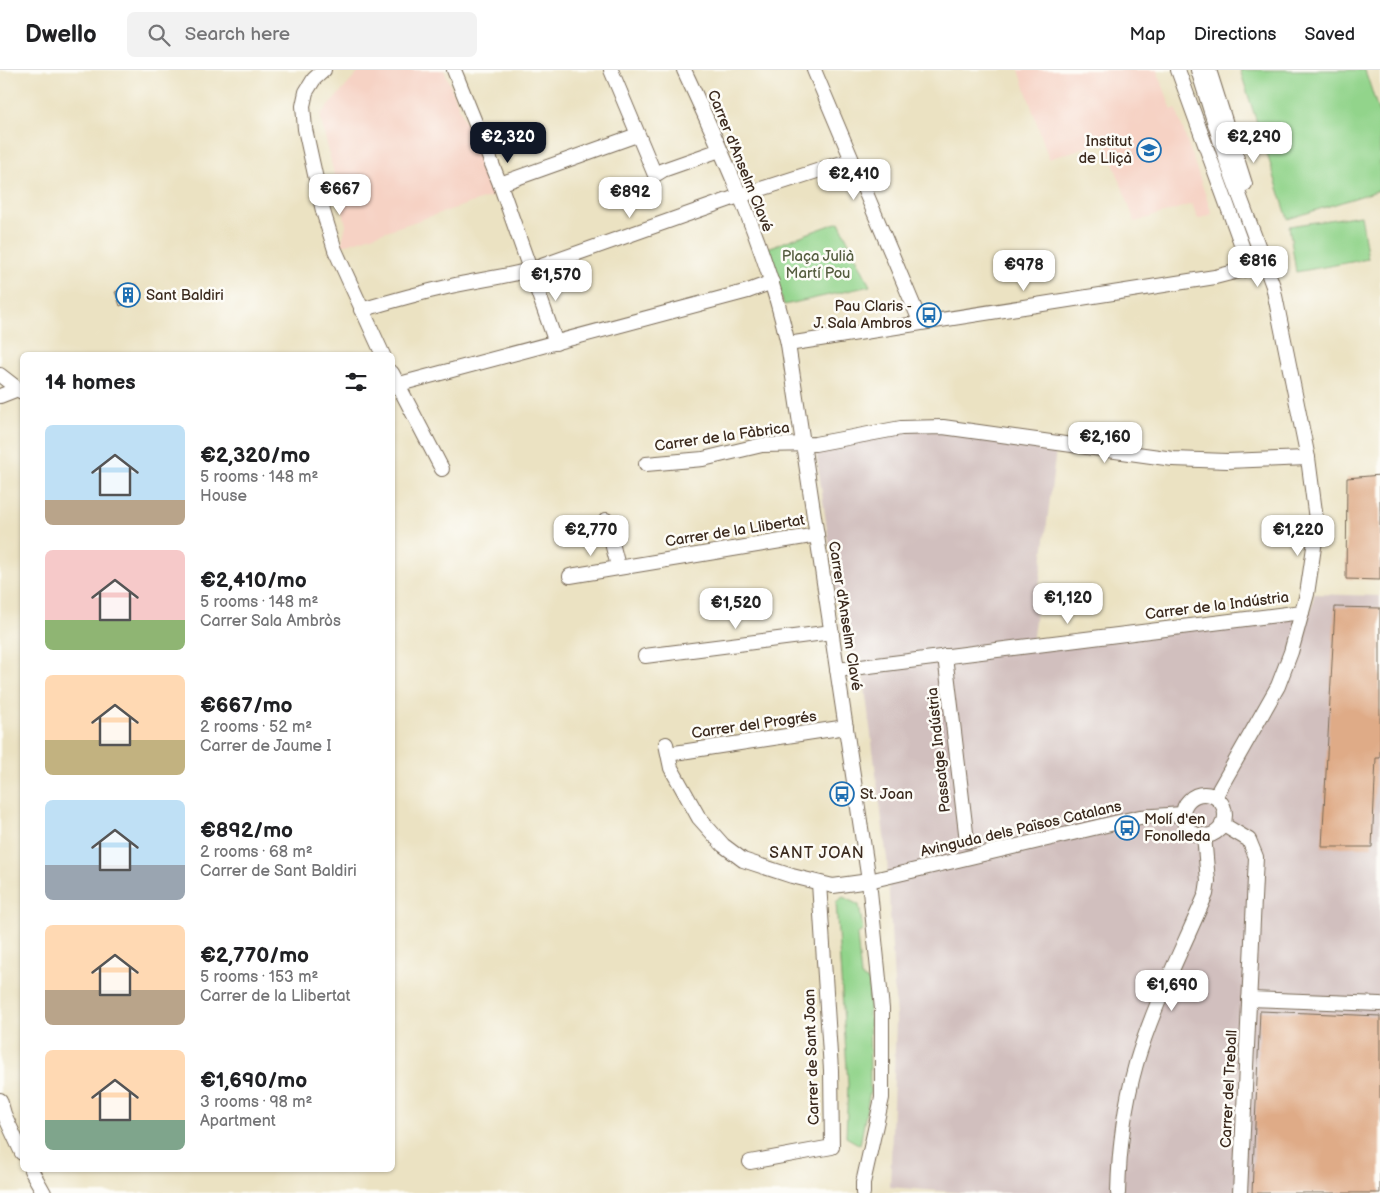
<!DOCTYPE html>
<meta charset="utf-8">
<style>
body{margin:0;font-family:"Balsamiq Sans",sans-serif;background:#f2f2f2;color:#202124;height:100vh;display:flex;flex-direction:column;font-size:19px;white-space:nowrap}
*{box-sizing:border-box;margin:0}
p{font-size:16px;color:#757577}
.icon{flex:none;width:28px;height:28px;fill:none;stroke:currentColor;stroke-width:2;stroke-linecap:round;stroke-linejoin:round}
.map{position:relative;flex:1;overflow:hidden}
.sheet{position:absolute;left:20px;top:282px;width:375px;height:820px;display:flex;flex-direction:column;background:#fff;border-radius:8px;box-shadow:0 1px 4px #0004}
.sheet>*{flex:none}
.price{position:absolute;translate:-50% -42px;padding:0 11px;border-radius:10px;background:#fff;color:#222;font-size:16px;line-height:32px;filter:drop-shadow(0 1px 2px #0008)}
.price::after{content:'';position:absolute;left:50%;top:30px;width:15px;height:11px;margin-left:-8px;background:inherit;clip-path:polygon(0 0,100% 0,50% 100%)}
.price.current{background:#111827;color:#fff}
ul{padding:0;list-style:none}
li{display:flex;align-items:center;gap:15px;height:125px;padding:0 25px}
li span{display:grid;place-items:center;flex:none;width:140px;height:100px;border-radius:8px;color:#555}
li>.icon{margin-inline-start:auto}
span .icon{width:60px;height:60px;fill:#fffc;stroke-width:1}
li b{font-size:21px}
h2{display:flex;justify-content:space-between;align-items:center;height:60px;padding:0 25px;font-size:21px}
header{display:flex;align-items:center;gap:30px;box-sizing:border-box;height:70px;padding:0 25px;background:#fff;border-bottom:1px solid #e0e0e0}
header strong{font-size:24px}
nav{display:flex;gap:28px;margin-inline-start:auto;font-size:18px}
.search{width:350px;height:45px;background:#f2f2f2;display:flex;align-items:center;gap:12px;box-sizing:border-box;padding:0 18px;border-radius:8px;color:#757577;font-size:19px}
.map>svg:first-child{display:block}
.built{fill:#f6d2c4}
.industrial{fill:#d1bfbe}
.green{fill:#92d48b;stroke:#667f54}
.building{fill:#dfab87}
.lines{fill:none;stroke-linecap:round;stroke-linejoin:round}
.minor-casing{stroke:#796a57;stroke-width:16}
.minor{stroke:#fff;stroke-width:14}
.labels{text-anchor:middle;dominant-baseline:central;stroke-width:5;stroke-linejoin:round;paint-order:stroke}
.poi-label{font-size:15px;fill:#3b2a1e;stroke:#fdfcf7;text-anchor:start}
.street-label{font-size:15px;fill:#3b2a1e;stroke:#fdfcf7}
.park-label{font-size:15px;fill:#555d3f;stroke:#fdfcf7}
.neighbourhood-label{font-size:16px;letter-spacing:1px;fill:#3b2a1e;stroke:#fdfcf7}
</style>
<header>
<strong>Dwello</strong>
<div class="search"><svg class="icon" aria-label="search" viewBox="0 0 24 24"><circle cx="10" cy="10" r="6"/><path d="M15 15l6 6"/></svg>Search here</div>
<nav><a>Map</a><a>Directions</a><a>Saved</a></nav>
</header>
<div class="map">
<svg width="1380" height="1123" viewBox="0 0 1380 1123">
<rect width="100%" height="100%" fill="#fdfcf7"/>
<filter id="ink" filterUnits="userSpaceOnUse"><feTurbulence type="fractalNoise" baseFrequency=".02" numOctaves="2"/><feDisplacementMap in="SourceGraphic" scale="10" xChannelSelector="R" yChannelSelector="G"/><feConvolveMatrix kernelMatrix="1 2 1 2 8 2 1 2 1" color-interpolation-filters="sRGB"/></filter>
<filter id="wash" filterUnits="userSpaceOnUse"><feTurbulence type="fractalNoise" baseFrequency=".0096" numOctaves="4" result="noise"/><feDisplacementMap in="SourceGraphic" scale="20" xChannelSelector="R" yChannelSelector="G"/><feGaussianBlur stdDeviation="1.12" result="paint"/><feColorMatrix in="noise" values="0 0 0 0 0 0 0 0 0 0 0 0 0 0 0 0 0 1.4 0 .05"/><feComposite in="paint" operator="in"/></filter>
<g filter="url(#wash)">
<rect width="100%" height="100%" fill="#ebe2c2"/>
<g class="built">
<path d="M364 0H444L495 125 341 176 346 155 320 45 360 1Z"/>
<path d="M1019 0H1157L1172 40 1176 39 1212 144 1198 149 1192 134 1135 152 1105 71 1049 89Z"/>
</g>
<path class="industrial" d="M901 358 1057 372 1032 574 1311 541 1314 524 1380 526V1123H963L890 1117 896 949 887 789 863 603 854 587 844 579 815 374Z"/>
<g class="green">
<path d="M1240 0H1365L1380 46V120L1288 149Z"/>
<path d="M1361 145 1368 189 1296 202 1289 156Z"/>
<path d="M839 152 870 216 784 235 765 179Z"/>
<path d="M843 827 859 835 863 860 857 865 861 907 869 911 870 1021 860 1075 846 1067 848 1014 836 832Z"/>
</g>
<g id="blocks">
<g class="building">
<path d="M135 215 141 228 120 236 115 222Z"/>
<path d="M1380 405V510L1346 509 1347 408Z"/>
<path d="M1335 537 1380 538V688H1376L1372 777H1322Z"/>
<path d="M1260 941 1380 946V1123H1252Z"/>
</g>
</g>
</g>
<g filter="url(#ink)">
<use href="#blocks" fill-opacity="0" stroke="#796a57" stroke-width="1"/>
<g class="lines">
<g class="minor-casing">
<g id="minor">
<path d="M324 0 314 9 306 22 303 36 305 59 323 141 335 180 383 285"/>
<path d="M454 0 500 114 556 273"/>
<path d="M611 0 655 105 663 100 720 80"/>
<path d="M684 0C725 88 767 179 788 274L869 811 882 939V1028L863 1113V1123"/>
<path d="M814 0 920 251"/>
<path d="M1178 0 1250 198"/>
<path d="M1198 0 1227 92 1273 216 1308 388 1317 457 1307 524 1291 582 1278 616 1215 727"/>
<path d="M1209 0 1245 114"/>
<path d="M500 114 637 65"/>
<path d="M361 240C391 231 420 223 451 216 477 210 504 207 530 200L739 126 851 90"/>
<path d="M788 274 1215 207 1266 194"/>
<path d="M392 303 442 399"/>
<path d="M0 305 22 322"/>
<path d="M392 316 748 221 772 212"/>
<path d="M0 326 18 319"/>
<path d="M646 394 703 389 762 375 815 374 901 358 943 357 1173 389 1227 391 1308 388"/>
<path d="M606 450 618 496"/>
<path d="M570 506 817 465"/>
<path d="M645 586 832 562"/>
<path d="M945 586 967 771"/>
<path d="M837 600 1302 542"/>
<path d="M666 674 671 698 699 748 723 775 743 790 792 806 833 816 869 811 1140 747 1182 744"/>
<path d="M668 684 846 657"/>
<circle cx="1204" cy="745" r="21"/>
<path d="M1222 754 1249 770 1256 787 1240 1123"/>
<path d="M1249 929 1380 934"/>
<path d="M0 1030 4 1044 22 1083"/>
<path d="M750 1092 832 1077 831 1000 819 813"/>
<path d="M31 1100 44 1123"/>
<path d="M1118 1123C1119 1079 1124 1037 1136 994 1153 936 1182 880 1206 824L1208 811 1204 765"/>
</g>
</g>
<use href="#minor" class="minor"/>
</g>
</g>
<defs>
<g id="school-ring" transform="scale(1.25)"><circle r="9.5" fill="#fdfcf7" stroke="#1f6fb2" stroke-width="1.5"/><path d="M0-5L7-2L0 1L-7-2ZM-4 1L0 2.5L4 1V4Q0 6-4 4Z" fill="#1f6fb2"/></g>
<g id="building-ring" transform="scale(1.25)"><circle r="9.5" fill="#fdfcf7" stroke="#1f6fb2" stroke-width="1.5"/><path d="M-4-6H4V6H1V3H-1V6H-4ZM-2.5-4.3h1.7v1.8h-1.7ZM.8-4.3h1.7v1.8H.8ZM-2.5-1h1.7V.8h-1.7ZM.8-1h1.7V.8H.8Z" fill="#1f6fb2"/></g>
<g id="bus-ring" transform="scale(1.25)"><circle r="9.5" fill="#fdfcf7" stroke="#1f6fb2" stroke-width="1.5"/><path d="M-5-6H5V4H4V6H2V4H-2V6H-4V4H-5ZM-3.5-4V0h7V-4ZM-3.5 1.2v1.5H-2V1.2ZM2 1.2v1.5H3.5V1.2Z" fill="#1f6fb2"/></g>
</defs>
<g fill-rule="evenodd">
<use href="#school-ring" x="1149" y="80"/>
<use href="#building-ring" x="128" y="225"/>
<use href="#bus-ring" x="929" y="245"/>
<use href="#bus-ring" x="842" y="724"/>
<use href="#bus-ring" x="1127" y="758"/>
</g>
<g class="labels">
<g class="poi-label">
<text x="1132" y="71" text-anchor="end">Institut<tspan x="1132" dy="17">de Lliçà</tspan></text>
<text x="146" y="225">Sant Baldiri</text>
<text x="912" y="236" text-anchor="end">Pau Claris -<tspan x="912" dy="17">J. Sala Ambros</tspan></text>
<text x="860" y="724">St. Joan</text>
<text x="1144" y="749">Molí d'en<tspan x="1144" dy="17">Fonolleda</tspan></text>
</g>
<g class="street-label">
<text transform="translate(740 91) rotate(68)">Carrer d'Anselm Clavé</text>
<text transform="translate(722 367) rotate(-8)">Carrer de la Fàbrica</text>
<text transform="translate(735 461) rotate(-9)">Carrer de la Llibertat</text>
<text transform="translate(1217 536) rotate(-7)">Carrer de la Indústria</text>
<text transform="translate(845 546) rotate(81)">Carrer d'Anselm Clavé</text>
<text transform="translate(754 655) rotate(-8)">Carrer del Progrés</text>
<text transform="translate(939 680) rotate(-96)">Passatge Indústria</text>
<text transform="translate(1021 759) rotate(-13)">Avinguda dels Països Catalans</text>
<text transform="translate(812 987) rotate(-92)">Carrer de Sant Joan</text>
<text transform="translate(1229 1019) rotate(-87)">Carrer del Treball</text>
</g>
<g class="park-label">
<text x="818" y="186">Plaça Julià<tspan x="818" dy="17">Martí Pou</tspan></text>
</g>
<g class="neighbourhood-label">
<text x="817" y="783">SANT JOAN</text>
</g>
</g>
</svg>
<b class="price current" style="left:508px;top:94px">€2,320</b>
<b class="price" style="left:1254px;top:94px">€2,290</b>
<b class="price" style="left:854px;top:131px">€2,410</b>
<b class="price" style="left:340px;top:146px">€667</b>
<b class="price" style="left:630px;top:149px">€892</b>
<b class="price" style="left:1258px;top:218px">€816</b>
<b class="price" style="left:1024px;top:222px">€978</b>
<b class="price" style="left:556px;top:232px">€1,570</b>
<b class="price" style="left:1105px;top:394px">€2,160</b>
<b class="price" style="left:591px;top:487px">€2,770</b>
<b class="price" style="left:1298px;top:487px">€1,220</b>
<b class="price" style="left:1068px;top:555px">€1,120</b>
<b class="price" style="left:736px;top:560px">€1,520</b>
<b class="price" style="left:1172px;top:942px">€1,690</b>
<section class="sheet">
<h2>14 homes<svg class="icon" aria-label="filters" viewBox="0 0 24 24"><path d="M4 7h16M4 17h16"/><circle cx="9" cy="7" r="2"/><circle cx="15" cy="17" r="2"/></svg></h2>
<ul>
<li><span style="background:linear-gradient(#bfe0f5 75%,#b9a48a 0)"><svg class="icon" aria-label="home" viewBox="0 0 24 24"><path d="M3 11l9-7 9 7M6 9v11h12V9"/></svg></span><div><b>€2,320/mo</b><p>5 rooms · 148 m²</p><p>House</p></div></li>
<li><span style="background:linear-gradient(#f6c9c9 70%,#8fb573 0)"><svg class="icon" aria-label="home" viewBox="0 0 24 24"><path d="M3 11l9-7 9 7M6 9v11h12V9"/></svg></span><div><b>€2,410/mo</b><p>5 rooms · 148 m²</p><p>Carrer Sala Ambròs</p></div></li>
<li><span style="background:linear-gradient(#ffd9b3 65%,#c2b280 0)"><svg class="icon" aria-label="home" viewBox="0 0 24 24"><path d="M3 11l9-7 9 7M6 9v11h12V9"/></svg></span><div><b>€667/mo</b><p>2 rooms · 52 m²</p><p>Carrer de Jaume I</p></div></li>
<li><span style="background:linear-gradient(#bfe0f5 65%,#9aa5b1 0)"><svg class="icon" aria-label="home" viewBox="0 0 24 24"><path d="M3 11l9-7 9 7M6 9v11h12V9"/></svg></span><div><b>€892/mo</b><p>2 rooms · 68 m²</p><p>Carrer de Sant Baldiri</p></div></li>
<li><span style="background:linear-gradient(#ffd9b3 65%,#b9a48a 0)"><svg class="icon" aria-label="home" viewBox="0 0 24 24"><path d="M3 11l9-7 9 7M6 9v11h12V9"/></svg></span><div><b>€2,770/mo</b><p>5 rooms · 153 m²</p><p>Carrer de la Llibertat</p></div></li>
<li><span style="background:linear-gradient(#ffd9b3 70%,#7fa58c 0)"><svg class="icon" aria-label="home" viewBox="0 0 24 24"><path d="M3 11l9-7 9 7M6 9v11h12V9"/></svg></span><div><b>€1,690/mo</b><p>3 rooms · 98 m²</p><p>Apartment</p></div></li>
</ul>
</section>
</div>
